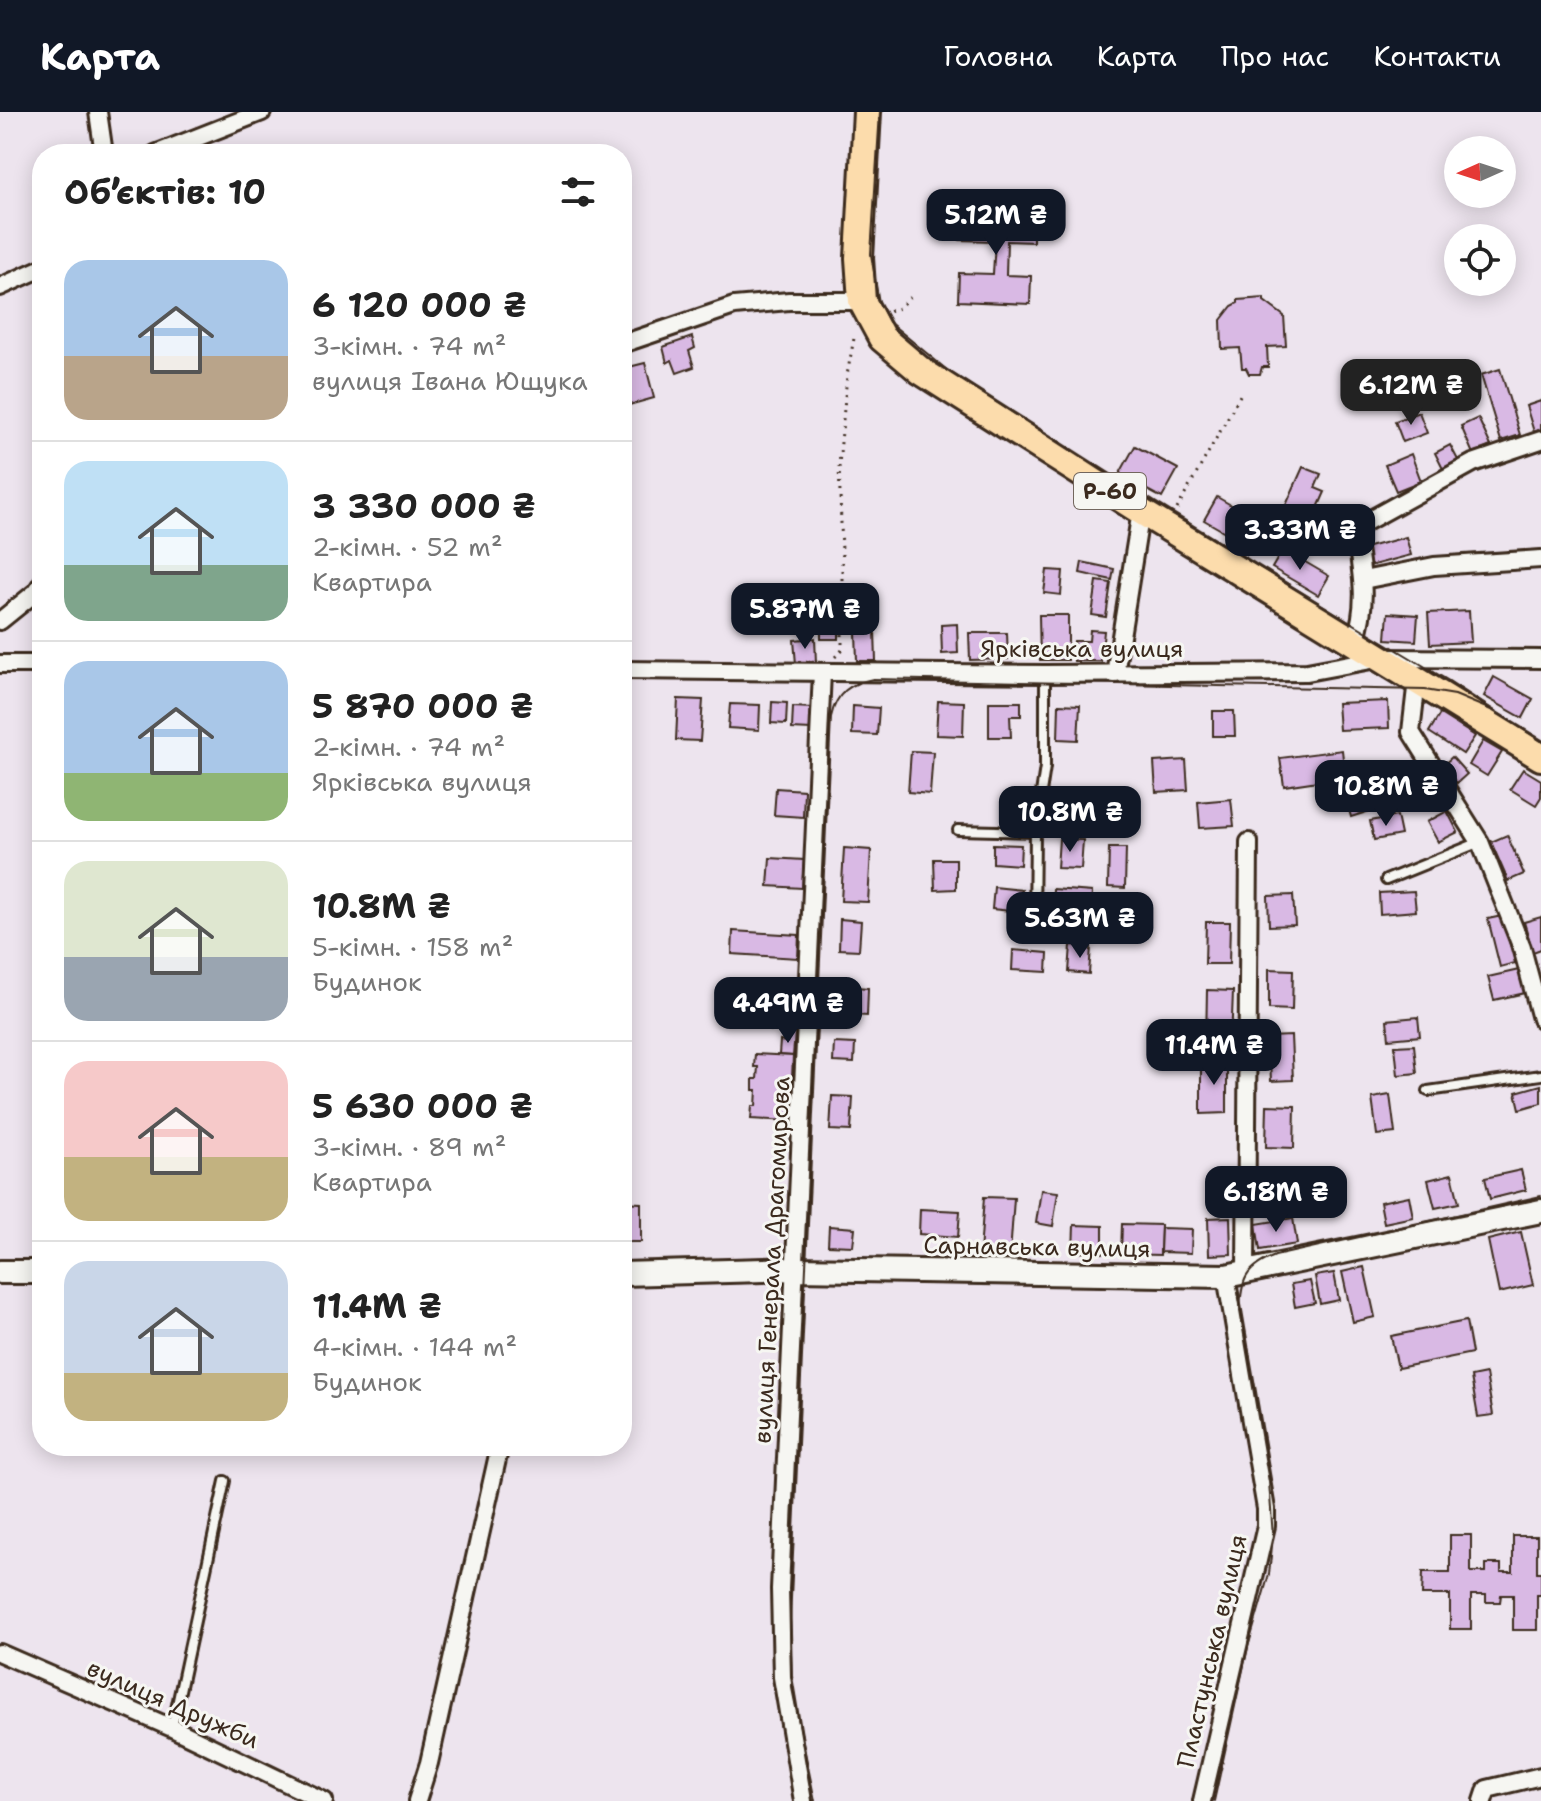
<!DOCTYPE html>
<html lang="uk">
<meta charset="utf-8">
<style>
body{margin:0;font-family:"Shantell Sans",sans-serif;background:#f2f2f2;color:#222;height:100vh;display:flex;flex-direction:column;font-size:30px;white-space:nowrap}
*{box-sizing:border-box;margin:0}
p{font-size:26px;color:#767676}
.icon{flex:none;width:44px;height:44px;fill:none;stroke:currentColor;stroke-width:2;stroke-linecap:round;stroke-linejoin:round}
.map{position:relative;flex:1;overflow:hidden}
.drawer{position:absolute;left:32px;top:32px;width:600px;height:1312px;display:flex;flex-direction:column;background:#fff;border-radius:32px;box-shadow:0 4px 20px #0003}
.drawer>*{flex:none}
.needle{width:52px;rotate:267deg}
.fabs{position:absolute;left:1444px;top:24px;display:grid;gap:16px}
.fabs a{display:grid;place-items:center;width:72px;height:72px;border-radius:50%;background:#fff;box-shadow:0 4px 20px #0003;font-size:40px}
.price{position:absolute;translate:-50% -68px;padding:0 18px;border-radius:16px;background:#111827;color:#fff;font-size:26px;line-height:52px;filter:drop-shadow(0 2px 4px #0008)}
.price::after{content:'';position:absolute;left:50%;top:48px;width:24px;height:18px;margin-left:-12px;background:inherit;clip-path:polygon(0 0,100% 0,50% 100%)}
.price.selected{background:#222;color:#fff}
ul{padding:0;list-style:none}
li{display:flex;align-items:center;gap:24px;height:200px;padding:0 32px}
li+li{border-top:2px solid #e0e0e0}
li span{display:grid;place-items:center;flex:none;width:224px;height:160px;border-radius:24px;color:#555}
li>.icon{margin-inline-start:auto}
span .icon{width:96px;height:96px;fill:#fffc;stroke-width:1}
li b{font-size:34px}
h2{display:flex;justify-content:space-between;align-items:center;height:96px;padding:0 32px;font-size:34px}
header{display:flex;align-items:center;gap:48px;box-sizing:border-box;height:112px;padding:0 40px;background:#111827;color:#fff}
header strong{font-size:38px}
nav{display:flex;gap:44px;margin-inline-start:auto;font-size:28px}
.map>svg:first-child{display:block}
.building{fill:#d9b9e4;stroke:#3b2a1e;stroke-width:2}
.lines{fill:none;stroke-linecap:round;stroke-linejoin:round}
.lane-casing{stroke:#3b2a1e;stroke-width:14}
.street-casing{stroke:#3b2a1e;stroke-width:22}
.secondary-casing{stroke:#3b2a1e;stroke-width:28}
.primary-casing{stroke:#3b2a1e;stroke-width:32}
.path{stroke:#3b2a1e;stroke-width:3;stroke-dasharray:2 6;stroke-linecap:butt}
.lane{stroke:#f6f6f2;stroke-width:8}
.street{stroke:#f6f6f2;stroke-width:16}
.secondary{stroke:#f6f6f2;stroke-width:22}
.primary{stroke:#fcdcac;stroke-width:26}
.tram{stroke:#3b2a1e;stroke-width:2}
.labels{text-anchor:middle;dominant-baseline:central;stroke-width:6;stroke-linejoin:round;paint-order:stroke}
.shield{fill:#f6f6f2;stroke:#73675e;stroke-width:2}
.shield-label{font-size:22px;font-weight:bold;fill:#3b2a1e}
.street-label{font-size:24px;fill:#3b2a1e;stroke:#f6f6f2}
</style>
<header>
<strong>Карта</strong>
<nav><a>Головна</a><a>Карта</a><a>Про нас</a><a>Контакти</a></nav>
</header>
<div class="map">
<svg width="1541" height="1689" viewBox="0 0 1541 1689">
<rect width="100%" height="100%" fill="#ede4ee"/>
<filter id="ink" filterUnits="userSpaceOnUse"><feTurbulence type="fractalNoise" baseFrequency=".0125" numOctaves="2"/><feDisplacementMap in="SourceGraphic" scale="16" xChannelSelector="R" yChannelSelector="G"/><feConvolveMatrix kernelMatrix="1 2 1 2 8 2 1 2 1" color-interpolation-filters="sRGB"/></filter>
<g filter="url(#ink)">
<g class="building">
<path d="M961 99 1033 101V130L1007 129 1006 163 1031 164 1030 192 958 189 959 161 993 162 995 129 960 128Z"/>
<path d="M1264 186V189L1284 204 1286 234 1267 235 1268 255H1262L1260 262H1249L1246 256H1242L1240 236 1222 237 1221 208 1232 194 1238 191V188Z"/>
<path d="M692 225 695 236 689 239 694 255 677 261 672 248 667 251 663 235Z"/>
<path d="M645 251 654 286 629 293 622 270 628 268 625 256Z"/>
<path d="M1500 257 1520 323 1501 329 1481 263Z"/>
<path d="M1541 289V317L1534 320 1526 294Z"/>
<path d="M1419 300 1427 321 1403 330 1395 309Z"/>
<path d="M1478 306 1491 334 1473 342 1461 314Z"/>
<path d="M1450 333 1459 350 1443 357 1435 341Z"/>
<path d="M1135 334 1178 357 1162 386 1119 363Z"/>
<path d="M1411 342 1421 369 1396 379 1385 353Z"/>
<path d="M1303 355 1321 362 1315 376 1325 380 1310 414 1282 402Z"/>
<path d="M1217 385 1238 397 1225 420 1204 408Z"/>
<path d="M1406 425 1411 443 1369 454 1365 436Z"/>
<path d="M1283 437 1329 464 1318 483 1272 456Z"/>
<path d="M1082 450 1114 457 1112 468 1080 461Z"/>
<path d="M1047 458 1063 459 1061 483 1044 481Z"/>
<path d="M1097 469 1111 471 1106 505 1092 503Z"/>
<rect x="821" y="476" width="18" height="51"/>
<path d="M1469 499 1471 530 1430 532 1428 501Z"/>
<path d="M1388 501 1418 503 1416 529 1386 527Z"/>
<path d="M1039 503H1068V548H1040Z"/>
<path d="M957 512 958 541 942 542 941 513Z"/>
<path d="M1090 518 1104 519 1101 549H1074V529H1089Z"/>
<path d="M875 519 876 549H857L856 520Z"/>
<path d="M969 521H1007L1008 547 970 548Z"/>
<path d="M815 526 816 551 796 552 794 528Z"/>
<path d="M1494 565 1533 587 1523 606 1484 584Z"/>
<path d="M678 587 703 588 700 629 676 628Z"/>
<path d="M938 589 964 590 963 624 936 623Z"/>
<path d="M1388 589 1389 616 1339 618 1337 591Z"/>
<path d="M772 590 787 591 786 612 771 611Z"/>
<path d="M989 590H1021V604H1010L1011 625H989Z"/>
<path d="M730 592 760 593 759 618 728 616Z"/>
<path d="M1059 592 1080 593 1078 628 1058 627Z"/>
<path d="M853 594 879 596 877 623 852 622Z"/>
<path d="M793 595 812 596 811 618 792 617Z"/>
<path d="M1213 599H1234L1235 624H1213Z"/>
<path d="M1440 602 1475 624 1463 642 1429 620Z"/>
<path d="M1483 629 1502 640 1487 664 1469 653Z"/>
<path d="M1342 638 1345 665 1284 674 1280 646Z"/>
<path d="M911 639 933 640 930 682 908 680Z"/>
<path d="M1452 645 1467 662 1457 671 1442 654Z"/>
<path d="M1186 648 1188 678 1156 680 1154 650Z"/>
<path d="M1523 657 1541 668V685L1536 693 1510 677Z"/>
<path d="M776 676 804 678 803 705 774 703Z"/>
<path d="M1368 681 1373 698 1351 705 1346 687Z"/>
<path d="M1231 687 1234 714 1200 716 1198 690Z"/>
<path d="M1447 699 1458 720 1438 730 1427 710Z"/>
<path d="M1397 704 1401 723 1374 728 1370 709Z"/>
<path d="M1507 723 1524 762 1508 769 1491 730Z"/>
<path d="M1059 727 1083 728 1081 757 1057 756Z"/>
<path d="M993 732 1021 733 1020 753 993 751Z"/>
<path d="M844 736 871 738 868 790 841 789Z"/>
<path d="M1109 736H1126L1125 776 1108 775Z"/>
<path d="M770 746 804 748 802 776 768 774Z"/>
<path d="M934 747H956V777L935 778Z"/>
<path d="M994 775 1022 778 1020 800 992 797Z"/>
<path d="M1053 777 1092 780 1091 799 1052 797Z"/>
<path d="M1414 779 1416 799 1380 802 1379 781Z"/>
<path d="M1293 783 1295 813 1269 814 1268 784Z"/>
<path d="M1502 804 1515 851 1500 855 1488 807Z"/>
<path d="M1541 805V837L1533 840 1524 810Z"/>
<path d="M840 807 861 809 859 838 839 837Z"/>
<path d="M1206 810H1230L1229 852H1205Z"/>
<path d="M733 819 799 823 798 846 732 842Z"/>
<path d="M1071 833 1091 835 1089 862 1069 860Z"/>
<path d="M1013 838 1048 841 1047 860 1012 858Z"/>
<path d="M1269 857 1293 858 1292 898 1269 897Z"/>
<path d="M1519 858 1525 881 1494 888 1488 865Z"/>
<path d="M841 874 868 876 867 904 839 902Z"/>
<path d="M1207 878 1233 879 1231 932 1206 931Z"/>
<path d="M771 881 797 883 795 920 768 918Z"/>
<path d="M1418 905 1420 924 1389 927 1387 908Z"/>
<path d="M787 920H795L793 944 779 943 780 929 787 930Z"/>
<path d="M1291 924 1293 968 1271 969 1269 925Z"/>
<path d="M834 931 855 932 854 951 833 950Z"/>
<path d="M1414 933 1417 961 1398 963 1395 934Z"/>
<path d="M755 942 793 944 790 1009 751 1007 752 994H756L757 978H753V967H757L758 955H754Z"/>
<path d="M1201 949H1227V1001L1201 1002Z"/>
<path d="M1541 973V991L1520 997 1516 980Z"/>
<path d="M1390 983 1395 1021 1377 1023 1372 986Z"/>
<path d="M832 984 853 985 851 1019 830 1018Z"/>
<path d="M1267 993 1295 994 1294 1036 1266 1035Z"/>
<path d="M1521 1058 1526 1078 1490 1087 1485 1066Z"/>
<path d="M1452 1062 1459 1091 1435 1096 1428 1068Z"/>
<path d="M1041 1078 1058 1080 1053 1114 1036 1111Z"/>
<path d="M1409 1084 1413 1105 1384 1111 1380 1090Z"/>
<path d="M984 1085 1014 1086 1010 1143 980 1141Z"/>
<path d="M622 1090 641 1091V1130H624V1136Z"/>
<path d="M920 1097 960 1099 958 1125 919 1122Z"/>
<path d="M1230 1105 1231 1142 1209 1143 1208 1106Z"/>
<path d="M1293 1106 1297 1132 1260 1138 1256 1112Z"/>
<path d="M1122 1112 1161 1113 1160 1143 1121 1142Z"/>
<path d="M1074 1113 1103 1114V1141L1073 1140Z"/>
<path d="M829 1114 855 1116 853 1134 828 1133Z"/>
<path d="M1161 1116 1192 1117 1191 1141 1160 1140Z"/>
<path d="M1521 1120 1533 1173 1499 1181 1488 1128Z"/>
<path d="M1364 1155 1375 1205 1353 1210 1342 1160Z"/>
<path d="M1334 1161 1339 1188 1320 1192 1315 1164Z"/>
<path d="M1310 1169 1315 1191 1295 1195 1291 1172Z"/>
<path d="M1466 1209 1472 1241 1398 1256 1391 1224Z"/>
<path d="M1486 1262 1493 1303 1478 1305 1471 1265Z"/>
<path d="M1450 1423H1471V1460H1486V1452H1501V1460H1513V1424H1537V1460H1541V1483H1537V1518H1513V1483H1501L1500 1490H1486V1483H1471V1517H1450V1483H1422L1423 1460H1450Z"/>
</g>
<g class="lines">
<g class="lane-casing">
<g id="lane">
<path d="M958 718 1035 720"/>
<path d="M1386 768 1480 730"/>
<path d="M1034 814 1035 720 1045 655V562"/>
<path d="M1428 979 1541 963"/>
<path d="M172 1616 225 1369"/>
</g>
</g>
<g class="street-casing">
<g id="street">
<path d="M98 0 104 42"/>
<path d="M155 42 262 0"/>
<path d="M0 175 42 156"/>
<path d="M622 232 734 194 789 189H862"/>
<path d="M1363 468 1434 454 1541 447"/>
<path d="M0 509 36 480 42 471"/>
<path d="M1355 530C1369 487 1361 460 1355 416L1473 351 1541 328"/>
<path d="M0 552H42"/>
<path d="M622 558 1045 562 1307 560 1382 546 1541 547"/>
<path d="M1115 562 1141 399"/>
<path d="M1417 568 1411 620 1480 730 1522 836 1541 907"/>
<path d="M1246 1159 1249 730"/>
<path d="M0 1541 172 1616 324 1689"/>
<path d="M417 1689 429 1651 500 1334"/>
<path d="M803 1689 782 1565 780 1477 822 560"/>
<path d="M1202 1689 1266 1414V1397L1226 1164"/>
<path d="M1483 1689 1487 1677 1541 1664"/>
</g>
</g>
<g class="secondary-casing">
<g id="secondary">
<path d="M0 1160H42"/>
<path d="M622 1162 797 1157 1226 1164 1541 1099"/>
</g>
</g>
<g class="primary-casing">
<path id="primary" d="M867 0 859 146 862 189 882 226 921 259 1141 399 1541 645"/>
</g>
<g class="path">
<path d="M889 199 899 196 913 183"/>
<path d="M1177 397 1243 278"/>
<path d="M835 545 842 538V440L839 353 847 263 855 221"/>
</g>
<use href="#lane" class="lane"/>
<use href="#street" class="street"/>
<use href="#secondary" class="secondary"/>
<use href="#primary" class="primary"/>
<g class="tram">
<path d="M880 0 871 142 879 191 889 210 947 258 1141 384 1449 569 1541 629"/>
<path d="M815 1689 792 1576 790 1508 831 605C836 581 850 571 873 567L1425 578 1455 583 1491 598"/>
<path d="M1214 1689 1248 1535 1269 1462 1273 1425 1269 1370 1240 1199C1241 1168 1245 1156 1275 1144L1541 1084"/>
</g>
</g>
</g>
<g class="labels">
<rect class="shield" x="1074" y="361" width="72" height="36" rx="6"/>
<g class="shield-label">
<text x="1110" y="379">Р-60</text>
</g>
<g class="street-label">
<text x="1082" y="537">Ярківська вулиця</text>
<text transform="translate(1037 1135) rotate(1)">Сарнавська вулиця</text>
<text transform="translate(772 1148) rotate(-87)">вулиця Генерала Драгомирова</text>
<text transform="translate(1212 1539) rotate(-77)">Пластунська вулиця</text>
<text transform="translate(173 1592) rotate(24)">вулиця Дружби</text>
</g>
</g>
</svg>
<div class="fabs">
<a><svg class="needle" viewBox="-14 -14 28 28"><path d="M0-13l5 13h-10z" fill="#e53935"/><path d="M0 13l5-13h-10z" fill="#767676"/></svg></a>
<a><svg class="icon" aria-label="locate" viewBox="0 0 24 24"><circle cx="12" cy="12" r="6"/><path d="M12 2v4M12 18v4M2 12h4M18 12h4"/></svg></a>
</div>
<b class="price" style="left:996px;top:145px">5.12M ₴</b>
<b class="price selected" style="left:1411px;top:315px">6.12M ₴</b>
<b class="price" style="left:1300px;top:460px">3.33M ₴</b>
<b class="price" style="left:805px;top:539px">5.87M ₴</b>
<b class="price" style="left:1386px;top:716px">10.8M ₴</b>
<b class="price" style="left:1070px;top:742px">10.8M ₴</b>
<b class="price" style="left:1080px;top:848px">5.63M ₴</b>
<b class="price" style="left:788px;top:933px">4.49M ₴</b>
<b class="price" style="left:1214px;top:975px">11.4M ₴</b>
<b class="price" style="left:1276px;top:1122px">6.18M ₴</b>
<section class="drawer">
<h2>Об’єктів: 10<svg class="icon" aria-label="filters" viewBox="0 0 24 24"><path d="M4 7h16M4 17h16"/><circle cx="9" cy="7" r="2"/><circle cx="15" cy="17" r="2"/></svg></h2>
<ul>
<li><span style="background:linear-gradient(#a9c7e8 60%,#b9a48a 0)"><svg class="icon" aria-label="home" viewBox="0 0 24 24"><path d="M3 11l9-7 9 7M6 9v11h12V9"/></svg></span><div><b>6 120 000 ₴</b><p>3-кімн. · 74 m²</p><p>вулиця Івана Ющука</p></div></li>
<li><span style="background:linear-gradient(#bfe0f5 65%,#7fa58c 0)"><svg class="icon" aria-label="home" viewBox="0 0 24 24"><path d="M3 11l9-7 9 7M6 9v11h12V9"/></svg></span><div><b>3 330 000 ₴</b><p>2-кімн. · 52 m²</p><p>Квартира</p></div></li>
<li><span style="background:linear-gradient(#a9c7e8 70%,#8fb573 0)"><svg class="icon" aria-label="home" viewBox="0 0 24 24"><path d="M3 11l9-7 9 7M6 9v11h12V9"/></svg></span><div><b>5 870 000 ₴</b><p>2-кімн. · 74 m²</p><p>Ярківська вулиця</p></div></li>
<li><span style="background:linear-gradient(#dfe7d0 60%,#9aa5b1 0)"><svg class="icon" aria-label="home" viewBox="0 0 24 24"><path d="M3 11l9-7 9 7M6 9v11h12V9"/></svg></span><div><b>10.8M ₴</b><p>5-кімн. · 158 m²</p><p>Будинок</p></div></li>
<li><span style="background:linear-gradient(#f6c9c9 60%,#c2b280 0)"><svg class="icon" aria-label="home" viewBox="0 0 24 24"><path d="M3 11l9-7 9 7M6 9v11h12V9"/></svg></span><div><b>5 630 000 ₴</b><p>3-кімн. · 89 m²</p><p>Квартира</p></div></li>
<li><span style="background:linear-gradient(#c9d6e8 70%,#c2b280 0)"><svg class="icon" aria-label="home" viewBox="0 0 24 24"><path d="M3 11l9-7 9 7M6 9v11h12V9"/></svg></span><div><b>11.4M ₴</b><p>4-кімн. · 144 m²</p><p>Будинок</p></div></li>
</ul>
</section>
</div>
